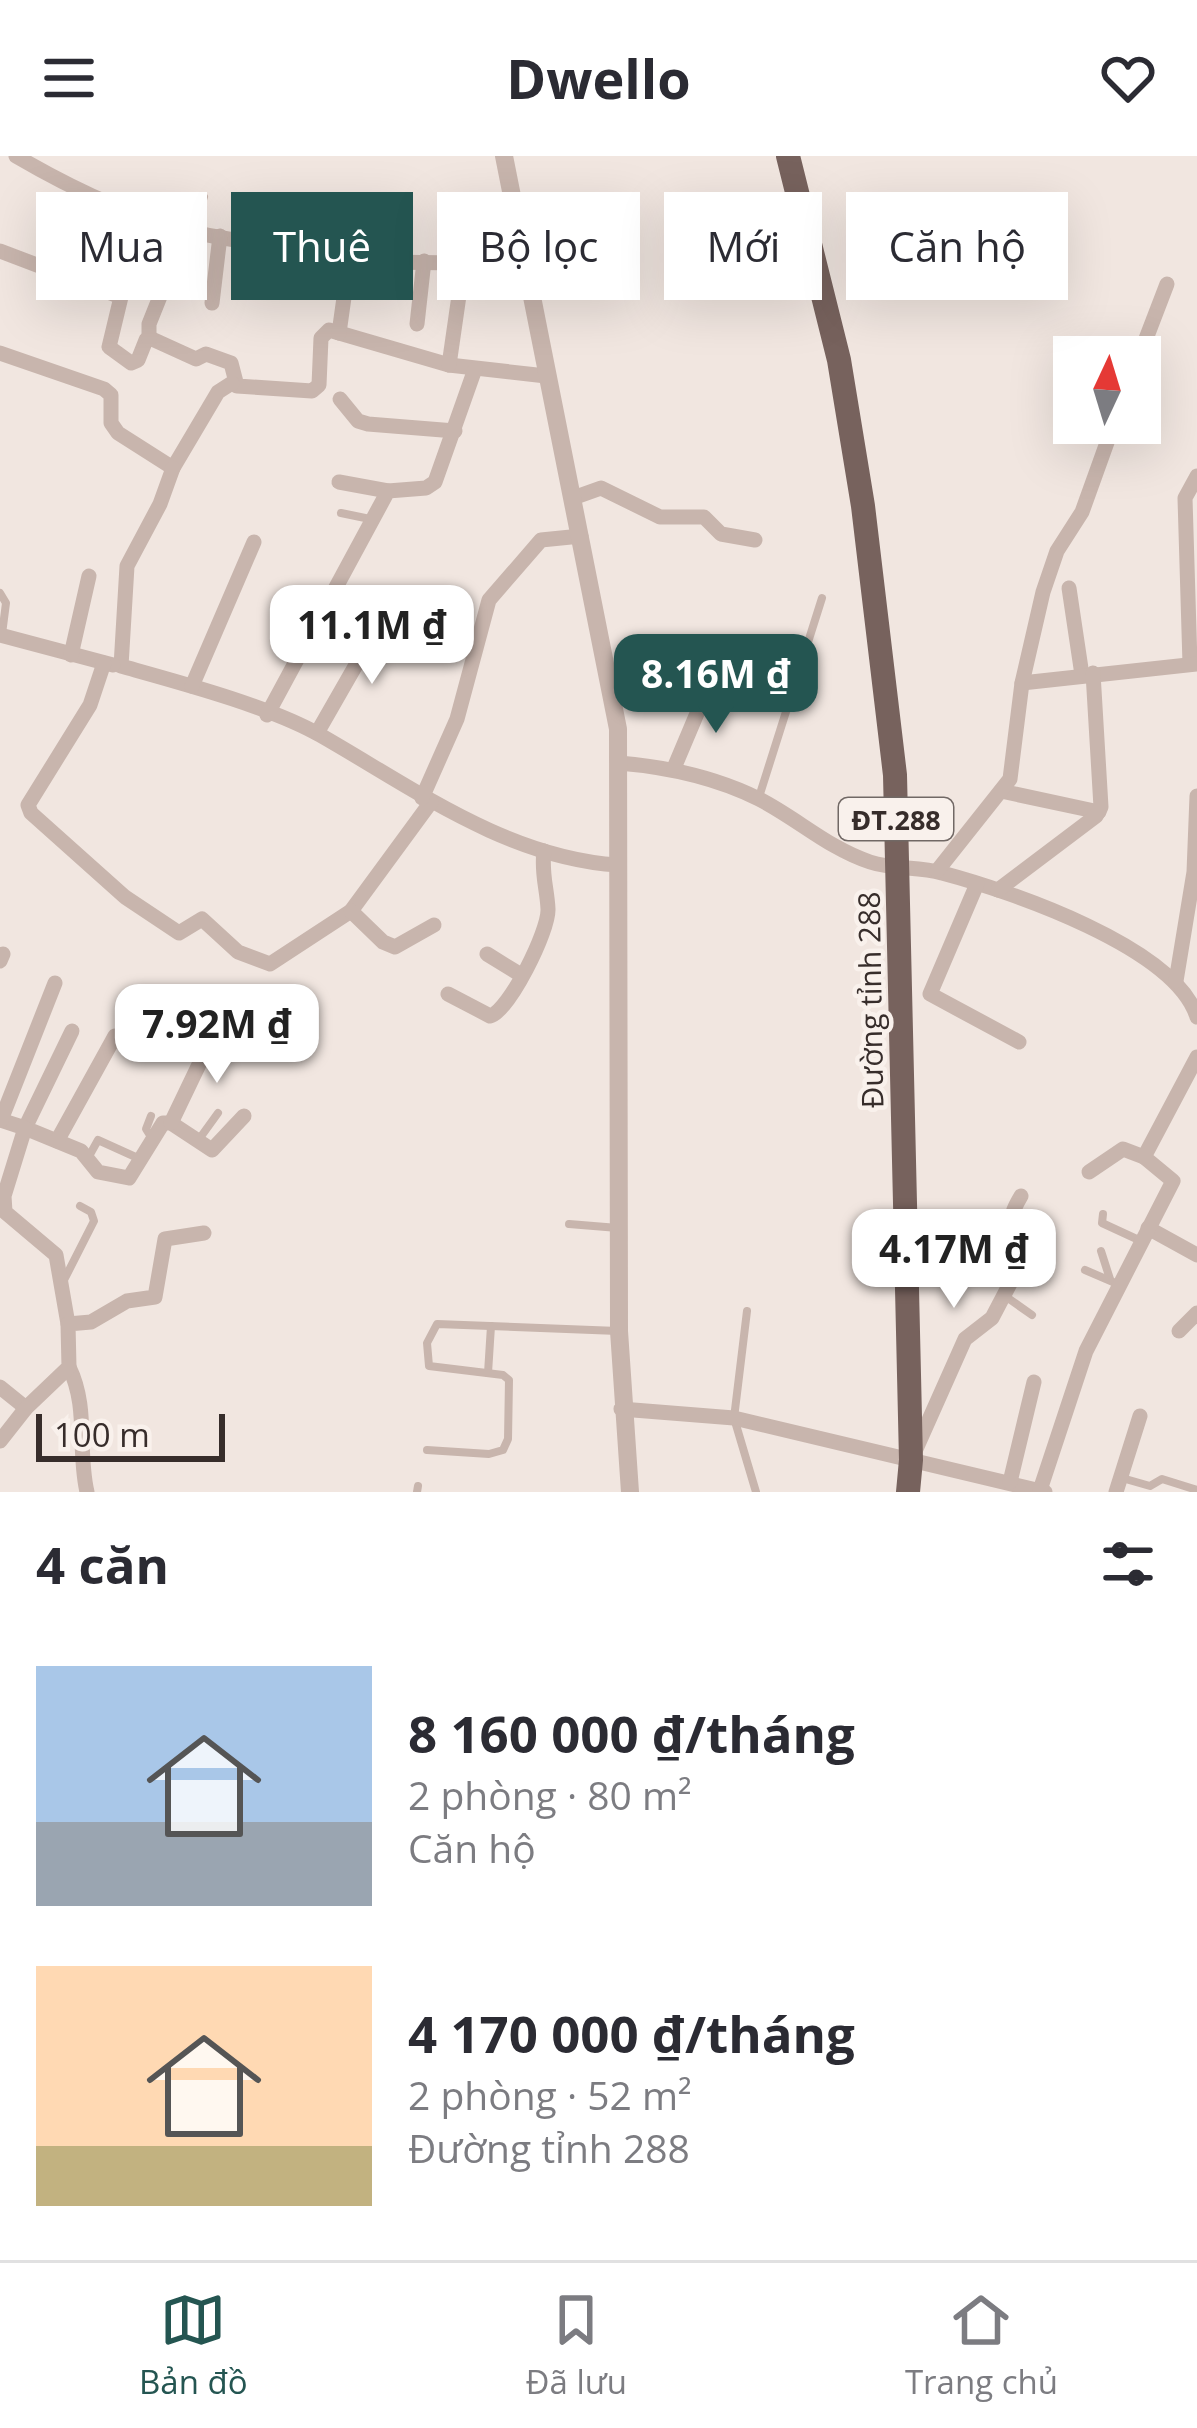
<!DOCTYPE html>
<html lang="vi">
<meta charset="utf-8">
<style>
body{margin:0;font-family:"Open Sans",sans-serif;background:#f2f2f3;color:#2b2b33;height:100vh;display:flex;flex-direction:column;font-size:45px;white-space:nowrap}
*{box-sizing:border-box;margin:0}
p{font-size:39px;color:#7c7c81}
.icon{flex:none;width:66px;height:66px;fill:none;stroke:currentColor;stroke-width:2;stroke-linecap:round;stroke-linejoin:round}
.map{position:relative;height:1336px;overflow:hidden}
.details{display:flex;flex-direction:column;background:#fff;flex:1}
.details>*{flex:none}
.banner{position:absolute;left:36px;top:36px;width:1125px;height:108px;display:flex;gap:24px}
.needle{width:78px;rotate:4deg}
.buttons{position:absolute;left:1053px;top:180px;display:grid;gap:24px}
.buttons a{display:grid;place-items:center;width:108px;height:108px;border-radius:0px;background:#fff;box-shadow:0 12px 48px #0002;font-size:60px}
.scale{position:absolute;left:36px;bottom:30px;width:189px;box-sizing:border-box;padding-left:12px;border:6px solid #372d2b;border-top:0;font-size:33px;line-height:42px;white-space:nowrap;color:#372d2b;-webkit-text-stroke:9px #f9f1ec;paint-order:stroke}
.price{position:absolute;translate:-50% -102px;padding:0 27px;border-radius:24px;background:#fff;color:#222;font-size:39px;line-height:78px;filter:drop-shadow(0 3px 6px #0008)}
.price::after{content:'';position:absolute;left:50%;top:72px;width:36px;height:27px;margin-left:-18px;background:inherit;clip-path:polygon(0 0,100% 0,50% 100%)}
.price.selected{background:#245551;color:#fff}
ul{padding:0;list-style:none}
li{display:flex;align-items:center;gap:36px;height:300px;padding:0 36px}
li span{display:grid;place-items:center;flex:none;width:336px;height:240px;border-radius:0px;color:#555}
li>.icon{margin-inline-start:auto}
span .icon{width:144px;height:144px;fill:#fffc;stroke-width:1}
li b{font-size:51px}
h2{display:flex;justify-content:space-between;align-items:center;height:144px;padding:0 36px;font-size:51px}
.chip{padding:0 42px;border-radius:0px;background:#fff;box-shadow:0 12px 48px #0002;font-size:42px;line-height:108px}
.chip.selected{background:#245551;color:#fff}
header{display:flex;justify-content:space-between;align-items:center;height:156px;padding:0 36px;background:#fff;font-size:54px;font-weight:700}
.dock{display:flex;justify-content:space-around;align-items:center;height:168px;border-top:3px solid #e1e1e2;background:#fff;font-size:33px;color:#7c7c81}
.dock a{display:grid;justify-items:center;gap:6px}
.dock .selected{color:#245551}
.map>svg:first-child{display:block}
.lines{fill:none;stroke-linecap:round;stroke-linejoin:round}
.service{stroke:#c8b5ad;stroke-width:8}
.minor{stroke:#c8b5ad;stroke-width:15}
.tertiary{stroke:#c8b5ad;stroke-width:18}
.primary{stroke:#77625d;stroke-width:24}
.labels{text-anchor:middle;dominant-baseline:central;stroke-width:9;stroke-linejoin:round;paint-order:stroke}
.shield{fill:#f9f1ec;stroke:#716865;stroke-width:3}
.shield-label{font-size:27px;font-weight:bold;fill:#372d2b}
.street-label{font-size:30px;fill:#372d2b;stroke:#f9f1ec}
</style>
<header><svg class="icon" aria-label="menu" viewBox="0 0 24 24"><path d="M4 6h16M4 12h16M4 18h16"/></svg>Dwello<svg class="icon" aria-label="heart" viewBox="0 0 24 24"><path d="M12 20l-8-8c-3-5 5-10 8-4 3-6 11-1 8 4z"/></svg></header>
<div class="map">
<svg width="1197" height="1336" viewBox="0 0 1197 1336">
<rect width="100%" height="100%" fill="#f1e6e0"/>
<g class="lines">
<g class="service">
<path d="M192 74 204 41"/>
<path d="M449 84 450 105"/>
<path d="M341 357 370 363"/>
<path d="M0 437 6 447 2 478"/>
<path d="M759 641 822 442"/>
<path d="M151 960 146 973 151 981"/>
<path d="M197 986 218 957"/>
<path d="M88 1002 98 984 140 1003"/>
<path d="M1103 1058 1102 1067 1141 1085"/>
<path d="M569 1068 618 1072"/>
<path d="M1101 1095 1110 1123"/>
<path d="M1085 1114 1120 1129"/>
<path d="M63 1126 94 1065 91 1056 80 1050"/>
<path d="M1005 1140 1032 1159"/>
<path d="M747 1155 734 1262 756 1336"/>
<path d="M488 1217 491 1170"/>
<path d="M427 1294 489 1298 503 1294 508 1283 509 1224 503 1219 429 1210 427 1187 437 1168 618 1175"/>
<path d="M1122 1322 1150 1330 1162 1323 1197 1334"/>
<path d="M417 1336 418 1330"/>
</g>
<g class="minor">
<path d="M16 0C69 31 129 60 189 75 232 86 275 86 316 105L526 108"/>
<path d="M0 95 121 141 109 191 131 207 138 204 146 184 152 183 196 203 206 198 231 207 237 230 312 235 319 229 321 182 329 174 449 209 546 220"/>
<path d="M212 147 220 80"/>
<path d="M417 168 424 105"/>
<path d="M339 177 349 106"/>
<path d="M149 183V168L169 118"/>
<path d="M0 197 104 233 111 239V267L118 277 173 312 218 236 232 227"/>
<path d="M1139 201 1167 128"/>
<path d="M449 209 464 105"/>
<path d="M340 243 358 265 368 268 455 275"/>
<path d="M173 312 160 348 127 410 121 510C178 526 269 550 320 579 413 632 507 702 618 709"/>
<path d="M339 326 388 335"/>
<path d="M573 342 601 332 660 361H704L721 378 755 384"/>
<path d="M1069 432 1082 519"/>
<path d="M0 479 113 509"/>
<path d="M71 499 89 420"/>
<path d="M104 507 90 549 28 649 31 657 125 741 179 777 202 763 238 796 270 808 351 755 431 646"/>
<path d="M1190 508 1185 342 1197 320"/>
<path d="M1022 527 1197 508"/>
<path d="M192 530 254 386"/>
<path d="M267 559 388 335 426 332 435 326 475 213"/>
<path d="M317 577 384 460"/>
<path d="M619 607C667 611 715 621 759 643 798 663 828 692 870 706 893 714 919 710 942 717 1010 735 1175 791 1197 861"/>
<path d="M674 612 709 529"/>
<path d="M1001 635 1099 656"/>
<path d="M422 642 457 563 489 444 541 384 581 380"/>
<path d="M937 715 1010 623 1022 527 1043 436 1057 395 1082 356 1114 267"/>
<path d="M977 728 930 838 1019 886"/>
<path d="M998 734 1096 660 1101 651 1093 517"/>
<path d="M351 755 383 786 395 791 434 769"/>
<path d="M487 798 521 819"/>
<path d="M0 805 3 798"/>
<path d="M1176 825 1194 716 1197 640"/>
<path d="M448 838 490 860C509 855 549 775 548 753 547 732 541 717 544 695"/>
<path d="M72 875 25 972 81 995 98 1016 129 1022 163 967H171L212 994 244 960"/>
<path d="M0 964 25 972 4 1040 5 1056 56 1099 68 1168"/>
<path d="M1 964 55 827"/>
<path d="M171 967 217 871"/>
<path d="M57 985 115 880"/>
<path d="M1089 1016 1123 993 1144 1001"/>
<path d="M1148 1072 1197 1099"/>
<path d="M1179 1175 1197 1157"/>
<path d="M69 1211C89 1252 77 1293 87 1336"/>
<path d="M0 1231 26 1252"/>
<path d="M621 1253 734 1262 1045 1336"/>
<path d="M0 1285 26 1252 69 1211 68 1168 91 1166 127 1145 155 1141 165 1083 204 1077"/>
<path d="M916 1293 965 1183 992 1162 1025 1099 1026 1087C1008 1069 1008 1062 1021 1040"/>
<path d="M1010 1326 1034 1226"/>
<path d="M1040 1334 1086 1195 1173 1025 1144 1001 1197 901"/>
<path d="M1116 1336 1140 1260"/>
</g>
<path class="tertiary" d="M504 0 618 573 619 1175 630 1336"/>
<path class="primary" d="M788 0 839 204 863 350 895 619 911 1304 908 1336"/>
</g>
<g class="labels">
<rect class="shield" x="839" y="642" width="114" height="42" rx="9"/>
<g class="shield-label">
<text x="896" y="663">ĐT.288</text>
</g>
<g class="street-label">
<text transform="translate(870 844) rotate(-91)">Đường tỉnh 288</text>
</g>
</g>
</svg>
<div class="buttons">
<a><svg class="needle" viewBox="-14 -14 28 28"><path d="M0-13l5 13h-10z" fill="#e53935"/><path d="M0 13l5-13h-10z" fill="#7c7c81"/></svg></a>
</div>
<div class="scale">100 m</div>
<b class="price" style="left:372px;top:531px">11.1M ₫</b>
<b class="price selected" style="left:716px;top:580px">8.16M ₫</b>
<b class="price" style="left:217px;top:930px">7.92M ₫</b>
<b class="price" style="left:954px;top:1155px">4.17M ₫</b>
<div class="banner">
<a class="chip">Mua</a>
<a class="chip selected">Thuê</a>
<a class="chip">Bộ lọc</a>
<a class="chip">Mới</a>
<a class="chip">Căn hộ</a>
</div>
</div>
<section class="details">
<h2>4 căn<svg class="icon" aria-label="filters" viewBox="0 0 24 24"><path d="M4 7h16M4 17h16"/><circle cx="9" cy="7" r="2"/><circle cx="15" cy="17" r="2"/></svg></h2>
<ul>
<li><span style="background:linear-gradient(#a9c7e8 65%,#9aa5b1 0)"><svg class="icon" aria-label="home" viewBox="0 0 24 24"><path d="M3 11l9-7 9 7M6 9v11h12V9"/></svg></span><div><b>8 160 000 ₫/tháng</b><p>2 phòng · 80 m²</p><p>Căn hộ</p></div></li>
<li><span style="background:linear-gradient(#ffd9b3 75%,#c2b280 0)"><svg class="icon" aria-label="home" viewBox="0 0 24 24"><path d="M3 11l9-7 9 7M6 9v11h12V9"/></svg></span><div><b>4 170 000 ₫/tháng</b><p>2 phòng · 52 m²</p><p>Đường tỉnh 288</p></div></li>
</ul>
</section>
<nav class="dock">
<a class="selected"><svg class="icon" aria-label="map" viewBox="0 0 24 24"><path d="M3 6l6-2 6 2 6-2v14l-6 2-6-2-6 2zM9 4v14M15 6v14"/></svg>Bản đồ</a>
<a><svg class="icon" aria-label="saved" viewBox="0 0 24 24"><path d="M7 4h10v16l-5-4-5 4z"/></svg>Đã lưu</a>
<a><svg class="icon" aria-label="home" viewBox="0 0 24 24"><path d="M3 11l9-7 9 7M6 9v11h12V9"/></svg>Trang chủ</a>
</nav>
